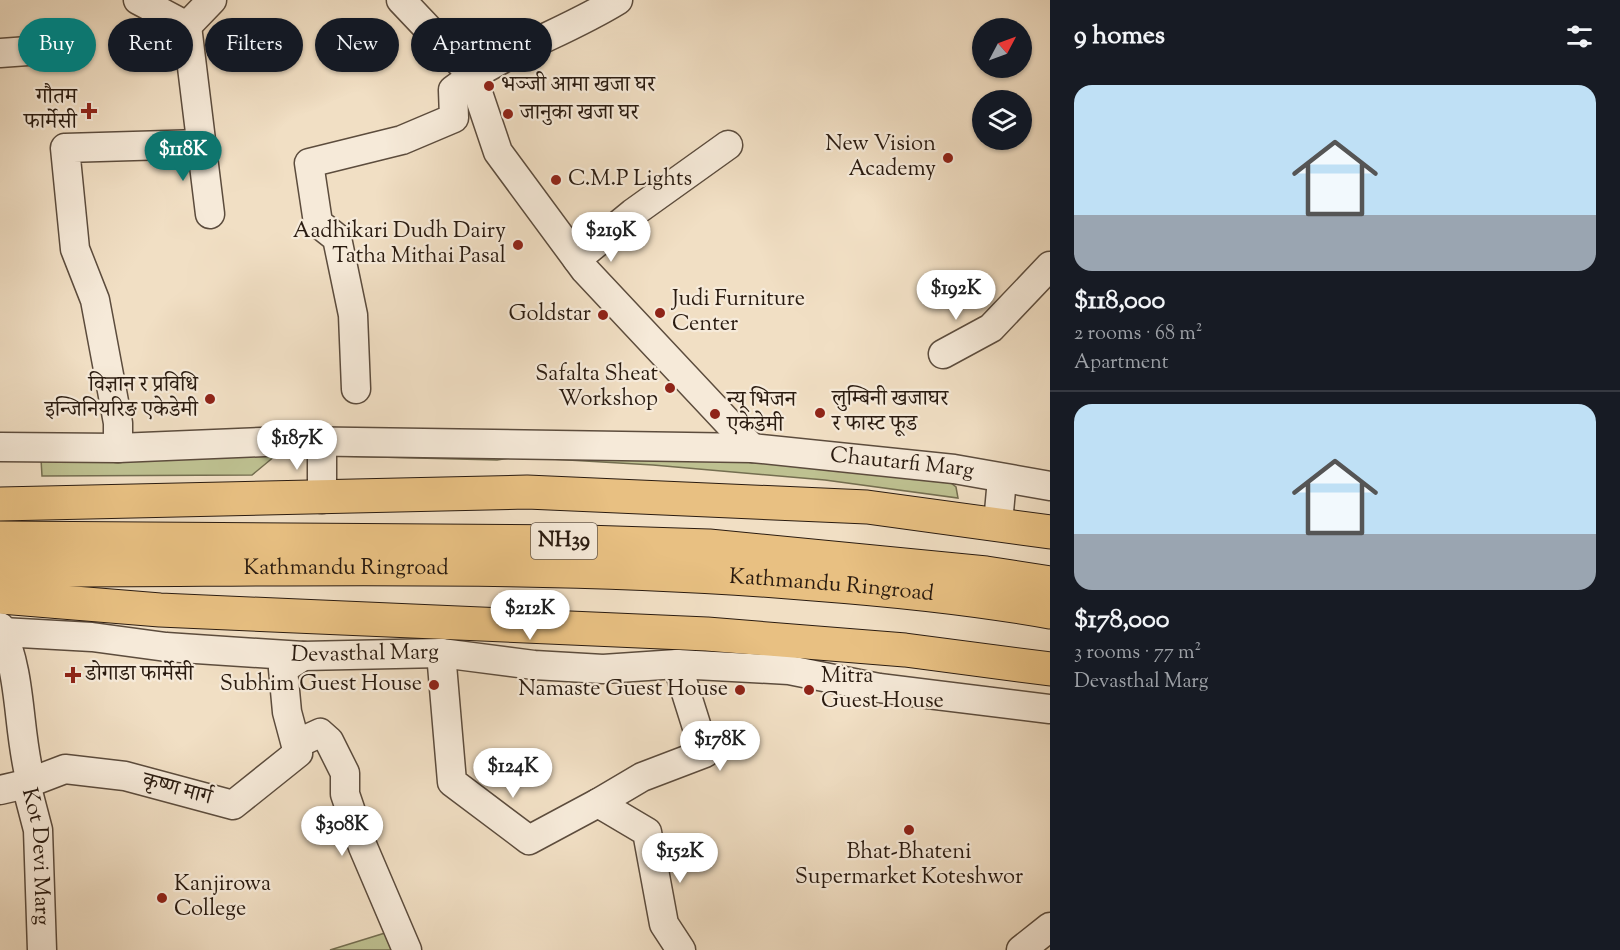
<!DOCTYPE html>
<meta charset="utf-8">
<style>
body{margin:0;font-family:"Sorts Mill Goudy","Noto Serif Devanagari",serif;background:#242831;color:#f1f3f6;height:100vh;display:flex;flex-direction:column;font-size:22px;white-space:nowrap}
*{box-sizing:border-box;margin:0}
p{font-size:20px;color:#9ea1a6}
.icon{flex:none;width:33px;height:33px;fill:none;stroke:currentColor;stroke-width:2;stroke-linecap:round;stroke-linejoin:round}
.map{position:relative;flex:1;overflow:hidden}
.panel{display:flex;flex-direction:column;background:#171b24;width:570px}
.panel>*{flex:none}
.guide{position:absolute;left:18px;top:18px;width:570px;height:54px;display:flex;gap:12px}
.needle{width:39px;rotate:49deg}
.buttons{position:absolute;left:972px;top:18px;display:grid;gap:12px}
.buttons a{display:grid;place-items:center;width:60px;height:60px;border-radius:50%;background:#171b24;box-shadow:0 2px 4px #0004;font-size:30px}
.price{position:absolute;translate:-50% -51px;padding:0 14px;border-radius:21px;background:#fff;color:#222;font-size:20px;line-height:39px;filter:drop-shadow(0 2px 3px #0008)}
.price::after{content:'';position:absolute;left:50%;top:36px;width:18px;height:14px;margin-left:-9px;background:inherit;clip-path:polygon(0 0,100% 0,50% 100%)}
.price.active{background:#0f766e;color:#fff}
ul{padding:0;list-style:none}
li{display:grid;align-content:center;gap:12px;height:318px;padding:0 24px}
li+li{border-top:2px solid #363941}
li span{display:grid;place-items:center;height:186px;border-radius:18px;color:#555}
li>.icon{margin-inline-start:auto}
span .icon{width:108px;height:108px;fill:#fffc;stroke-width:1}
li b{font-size:26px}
h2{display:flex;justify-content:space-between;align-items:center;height:72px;padding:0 24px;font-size:26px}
.pill{padding:0 21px;border-radius:27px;background:#171b24;box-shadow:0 2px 4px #0004;font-size:21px;line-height:54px}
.pill.active{background:#0f766e;color:#fff}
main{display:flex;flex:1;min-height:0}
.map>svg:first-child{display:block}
.grass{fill:#bec191;stroke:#746e50;stroke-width:1.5}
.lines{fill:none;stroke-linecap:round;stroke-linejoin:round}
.minor-casing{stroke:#5c4c3d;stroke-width:31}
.major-casing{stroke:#2a1b10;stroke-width:35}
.highway-casing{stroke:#2a1b10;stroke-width:35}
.minor{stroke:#f6ead9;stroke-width:28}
.major{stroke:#e8c082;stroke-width:33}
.highway{stroke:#e8c082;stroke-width:33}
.poi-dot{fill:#8f2418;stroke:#f6ead9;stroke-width:2}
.labels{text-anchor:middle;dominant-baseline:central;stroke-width:4.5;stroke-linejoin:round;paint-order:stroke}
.shield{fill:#f6ead9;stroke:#67594c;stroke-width:1.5}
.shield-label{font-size:21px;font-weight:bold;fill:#2a1b10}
.poi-label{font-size:22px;fill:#2a1b10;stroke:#f6ead9;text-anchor:start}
.street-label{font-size:22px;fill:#2a1b10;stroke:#f6ead9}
</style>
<main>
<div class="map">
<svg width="1050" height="950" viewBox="0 0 1050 950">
<rect width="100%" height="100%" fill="#f1dfc4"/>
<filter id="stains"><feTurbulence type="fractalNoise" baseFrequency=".00333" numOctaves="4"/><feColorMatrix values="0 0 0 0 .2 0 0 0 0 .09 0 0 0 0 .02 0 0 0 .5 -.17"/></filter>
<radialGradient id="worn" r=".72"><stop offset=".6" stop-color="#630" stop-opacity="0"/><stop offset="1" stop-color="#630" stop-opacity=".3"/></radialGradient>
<g class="grass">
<path d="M375 447 715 459 831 468 951 483 956 487 958 498 825 480 653 465 517 457 497 460 337 456 333 450Z"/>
<path d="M275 456 252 475 42 476 41 459Z"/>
<path d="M398 929 407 950H330Z"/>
</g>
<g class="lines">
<g class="minor-casing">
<g id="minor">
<path d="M138 0 187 26"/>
<path d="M401 0 472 75 498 152 585 270 752 448"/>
<path d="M187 26 210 214"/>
<path d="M187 26 212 0"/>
<path d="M0 53 69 48"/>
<path d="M577 259 633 213 728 145"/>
<path d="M943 354 991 328 1050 266"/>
<path d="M356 389 353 315 337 238 318 223 309 163 402 140 454 118 453 90C502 52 565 33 618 0"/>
<path d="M322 441V499"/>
<path id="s1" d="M0 447 118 448 287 441 752 448 954 469 1050 486"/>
<path d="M118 448V423L95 300 75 249 65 148 202 144"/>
<path d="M998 523 1002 479"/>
<path id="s2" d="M0 627C23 676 17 731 31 782L26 784 38 830 42 950"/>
<path id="s3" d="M2 632 92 637 166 647 303 656 441 653 534 665 603 669 677 664 789 670 879 688 1050 709"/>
<path d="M441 653 452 782 529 840 598 803 647 832 664 924 681 950"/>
<path d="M296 744 320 733 329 741 345 773V794L363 847 407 950"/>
<path d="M31 782 65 769 125 776 233 805 298 753 287 712 283 669 303 656"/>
<path d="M0 790 26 784"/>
<path d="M598 803 642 777 705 753 677 664"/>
<path d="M1021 950 1050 927"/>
</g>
</g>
<g class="major-casing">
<g id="major">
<path d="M0 504 527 492 867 507 1050 532"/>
<path d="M0 597 160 610 707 634 905 650 1050 669"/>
</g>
</g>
<g class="highway-casing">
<g id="highway">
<path d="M0 538 585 542 709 546 986 573 1050 583"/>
<path id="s4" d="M0 570C272 571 543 561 814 584 893 590 972 598 1050 612"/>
</g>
</g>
<use href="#minor" class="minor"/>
<use href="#major" class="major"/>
<use href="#highway" class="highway"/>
</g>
<g class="poi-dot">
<circle cx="489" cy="86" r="6"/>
<path d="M86 102h6v6h6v6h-6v6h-6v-6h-6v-6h6z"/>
<circle cx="508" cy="114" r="6"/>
<circle cx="948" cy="158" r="6"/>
<circle cx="556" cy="180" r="6"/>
<circle cx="518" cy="245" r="6"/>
<circle cx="660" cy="313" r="6"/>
<circle cx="603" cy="315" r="6"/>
<circle cx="670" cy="388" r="6"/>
<circle cx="210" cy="399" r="6"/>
<circle cx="820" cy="413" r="6"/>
<circle cx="715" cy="414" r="6"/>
<path d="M70 666h6v6h6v6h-6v6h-6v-6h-6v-6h6z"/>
<circle cx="434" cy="685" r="6"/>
<circle cx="740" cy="690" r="6"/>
<circle cx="809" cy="690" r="6"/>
<circle cx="909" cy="830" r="6"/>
<circle cx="162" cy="898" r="6"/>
</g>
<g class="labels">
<rect class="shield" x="531" y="523" width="66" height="36" rx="4.5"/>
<g class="shield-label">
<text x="564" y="541">NH39</text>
</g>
<g class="poi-label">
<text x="501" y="86">भञ्जी आमा खजा घर</text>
<text x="77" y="98" text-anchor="end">गौतम<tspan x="77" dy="25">फार्मेसी</tspan></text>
<text x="520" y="114">जानुका खजा घर</text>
<text x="936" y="145" text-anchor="end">New Vision<tspan x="936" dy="25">Academy</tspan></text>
<text x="568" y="180">C.M.P Lights</text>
<text x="506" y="232" text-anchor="end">Aadhikari Dudh Dairy<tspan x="506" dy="25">Tatha Mithai Pasal</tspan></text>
<text x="672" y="300">Judi Furniture<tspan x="672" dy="25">Center</tspan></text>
<text x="591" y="315" text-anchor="end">Goldstar</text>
<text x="658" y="375" text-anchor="end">Safalta Sheat<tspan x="658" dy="25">Workshop</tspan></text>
<text x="198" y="386" text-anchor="end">विज्ञान र प्रविधि<tspan x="198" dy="25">इन्जिनियरिङ एकेडेमी</tspan></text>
<text x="832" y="400">लुम्बिनी खजाघर<tspan x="832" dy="25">र फास्ट फूड</tspan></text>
<text x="727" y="401">न्यू भिजन<tspan x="727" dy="25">एकेडेमी</tspan></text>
<text x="85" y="675">डोगाडा फार्मेसी</text>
<text x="821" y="677">Mitra<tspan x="821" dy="25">Guest House</tspan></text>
<text x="422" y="685" text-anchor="end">Subhim Guest House</text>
<text x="728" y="690" text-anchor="end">Namaste Guest House</text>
<text x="909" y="853" text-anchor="middle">Bhat-Bhateni<tspan x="909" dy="25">Supermarket Koteshwor</tspan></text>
<text x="174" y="885">Kanjirowa<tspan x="174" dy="25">College</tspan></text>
</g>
<g class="street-label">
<text stroke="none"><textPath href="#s1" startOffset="903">Chautarfi Marg</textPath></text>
<text stroke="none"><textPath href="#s4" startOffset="346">Kathmandu Ringroad</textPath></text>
<text stroke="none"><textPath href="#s4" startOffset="832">Kathmandu Ringroad</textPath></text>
<text stroke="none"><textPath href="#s3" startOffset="364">Devasthal Marg</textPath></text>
<text transform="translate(177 790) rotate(15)">कृष्ण मार्ग</text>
<text stroke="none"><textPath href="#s2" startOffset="238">Kot Devi Marg</textPath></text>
</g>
</g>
<rect width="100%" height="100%" filter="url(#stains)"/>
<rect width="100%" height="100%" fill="url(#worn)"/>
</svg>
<div class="buttons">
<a><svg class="needle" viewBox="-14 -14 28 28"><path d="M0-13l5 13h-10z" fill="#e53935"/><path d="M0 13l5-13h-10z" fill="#9ea1a6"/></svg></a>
<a><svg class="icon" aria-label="layers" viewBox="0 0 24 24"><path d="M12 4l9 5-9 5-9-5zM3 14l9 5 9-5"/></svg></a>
</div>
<b class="price active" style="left:183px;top:182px">$118K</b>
<b class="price" style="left:611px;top:263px">$219K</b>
<b class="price" style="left:956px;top:321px">$192K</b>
<b class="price" style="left:297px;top:471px">$187K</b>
<b class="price" style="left:530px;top:641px">$212K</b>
<b class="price" style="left:720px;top:772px">$178K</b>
<b class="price" style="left:513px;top:799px">$124K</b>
<b class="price" style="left:342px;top:857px">$308K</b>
<b class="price" style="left:680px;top:884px">$152K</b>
<div class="guide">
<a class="pill active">Buy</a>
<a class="pill">Rent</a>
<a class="pill">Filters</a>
<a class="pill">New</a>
<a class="pill">Apartment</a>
</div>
</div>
<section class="panel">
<h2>9 homes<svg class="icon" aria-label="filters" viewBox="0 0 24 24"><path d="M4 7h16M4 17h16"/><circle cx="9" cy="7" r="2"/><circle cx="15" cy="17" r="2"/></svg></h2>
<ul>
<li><span style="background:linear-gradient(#bfe0f5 70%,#9aa5b1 0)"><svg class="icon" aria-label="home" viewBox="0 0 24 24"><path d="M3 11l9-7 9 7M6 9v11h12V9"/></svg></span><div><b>$118,000</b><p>2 rooms · 68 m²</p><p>Apartment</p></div></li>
<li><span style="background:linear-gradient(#bfe0f5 70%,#9aa5b1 0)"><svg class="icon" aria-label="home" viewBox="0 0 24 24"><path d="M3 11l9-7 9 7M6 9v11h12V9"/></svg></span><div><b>$178,000</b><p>3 rooms · 77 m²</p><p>Devasthal Marg</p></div></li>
</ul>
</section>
</main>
